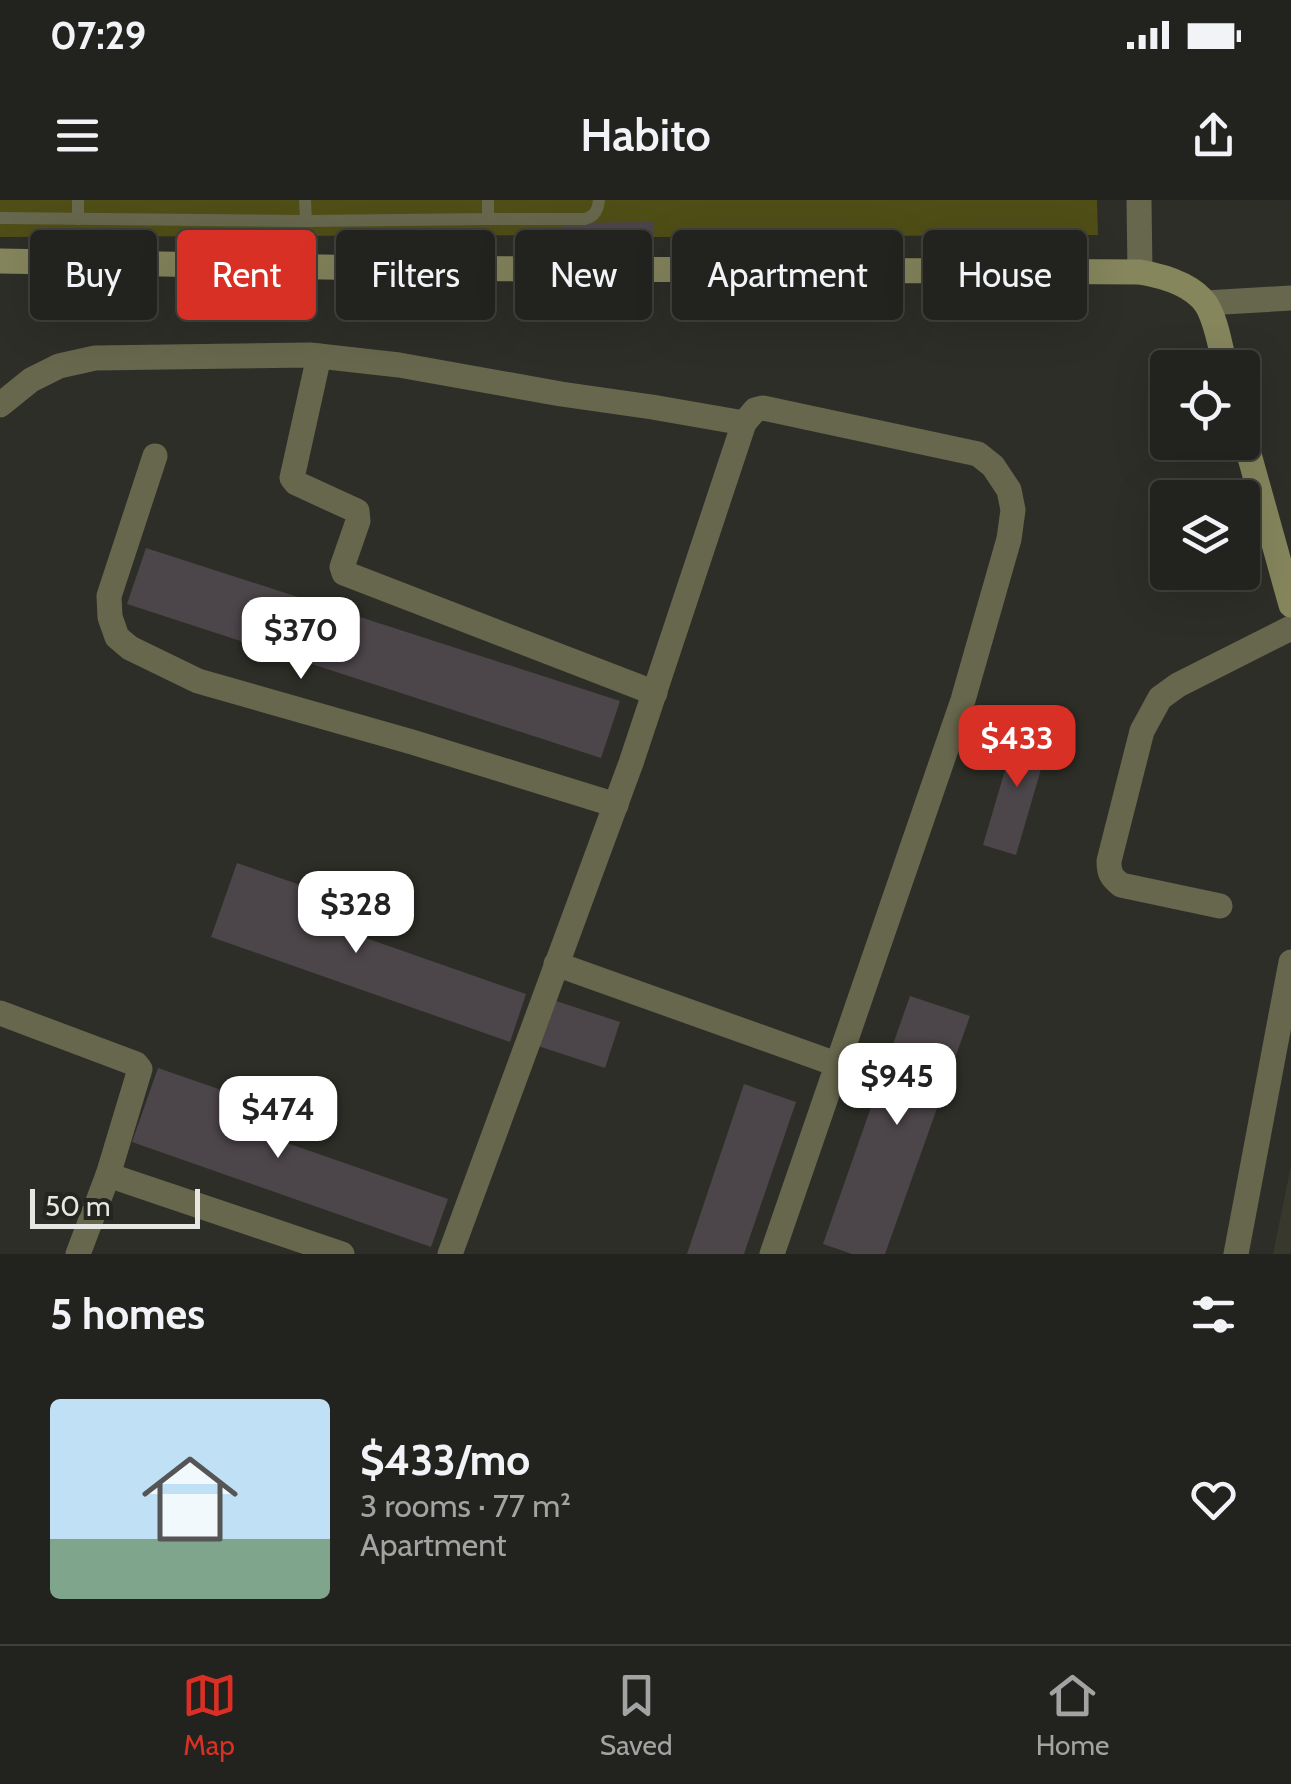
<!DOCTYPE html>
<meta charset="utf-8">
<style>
body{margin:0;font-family:Cabin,sans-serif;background:#2e2f2b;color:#f1f3f6;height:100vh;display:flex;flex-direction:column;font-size:38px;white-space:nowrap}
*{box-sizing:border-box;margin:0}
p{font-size:32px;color:#a2a4a4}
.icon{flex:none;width:55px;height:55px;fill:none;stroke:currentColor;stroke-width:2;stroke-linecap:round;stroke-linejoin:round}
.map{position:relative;height:1054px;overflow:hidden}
.sheet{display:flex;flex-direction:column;background:#22221e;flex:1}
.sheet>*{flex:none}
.banner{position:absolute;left:30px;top:30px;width:1232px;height:90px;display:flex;gap:20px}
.tools{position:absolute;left:1150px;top:150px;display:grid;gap:20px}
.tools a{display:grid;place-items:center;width:110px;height:110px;border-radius:10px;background:#22221e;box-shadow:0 10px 40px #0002,0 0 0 2px #3f3f3c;font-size:50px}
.scale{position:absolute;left:30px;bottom:25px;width:170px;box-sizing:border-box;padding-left:10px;border:5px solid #e6e6e2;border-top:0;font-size:28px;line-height:35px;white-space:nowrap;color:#e6e6e2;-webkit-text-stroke:8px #25251f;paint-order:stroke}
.price{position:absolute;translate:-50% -85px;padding:0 22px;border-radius:20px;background:#fff;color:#222;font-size:32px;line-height:65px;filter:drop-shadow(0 2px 5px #0008)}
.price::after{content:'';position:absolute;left:50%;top:60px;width:30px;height:22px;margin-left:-15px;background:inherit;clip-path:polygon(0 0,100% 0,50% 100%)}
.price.selected{background:#d93025;color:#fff}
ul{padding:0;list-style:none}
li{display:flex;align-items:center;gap:30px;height:250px;padding:0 50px}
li+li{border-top:2px solid #3f3f3c}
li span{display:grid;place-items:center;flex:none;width:280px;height:200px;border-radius:10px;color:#555}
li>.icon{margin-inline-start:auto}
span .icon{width:120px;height:120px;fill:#fffc;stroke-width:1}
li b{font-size:42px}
h2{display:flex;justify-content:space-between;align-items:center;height:120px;padding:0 50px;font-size:42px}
.chip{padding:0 35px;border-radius:10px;background:#22221e;box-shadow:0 10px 40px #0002,0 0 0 2px #3f3f3c;font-size:35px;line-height:90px}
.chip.selected{background:#d93025;color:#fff}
.status{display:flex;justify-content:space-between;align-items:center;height:70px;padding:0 50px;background:#22221e;direction:ltr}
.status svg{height:28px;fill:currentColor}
header{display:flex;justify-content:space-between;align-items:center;height:130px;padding:0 50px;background:#22221e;font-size:45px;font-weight:600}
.dock{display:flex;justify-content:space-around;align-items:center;height:140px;border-top:2px solid #3f3f3c;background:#22221e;font-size:28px;color:#a2a4a4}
.dock a{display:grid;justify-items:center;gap:5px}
.dock .selected{color:#d93025}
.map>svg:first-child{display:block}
.built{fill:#38392c}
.green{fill:#4f4e17}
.building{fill:#4c4549}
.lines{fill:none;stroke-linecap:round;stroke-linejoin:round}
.lane{stroke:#67674d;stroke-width:12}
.street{stroke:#67674d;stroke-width:25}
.secondary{stroke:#86865d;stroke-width:25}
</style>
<div class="status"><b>07:29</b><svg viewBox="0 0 49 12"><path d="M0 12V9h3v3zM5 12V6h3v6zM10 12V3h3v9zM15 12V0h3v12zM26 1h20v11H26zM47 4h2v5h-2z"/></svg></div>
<header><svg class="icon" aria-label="menu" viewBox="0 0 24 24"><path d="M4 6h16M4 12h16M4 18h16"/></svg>Habito<svg class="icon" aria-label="share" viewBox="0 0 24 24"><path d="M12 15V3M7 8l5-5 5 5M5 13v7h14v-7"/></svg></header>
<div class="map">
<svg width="1291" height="1054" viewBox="0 0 1291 1054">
<rect width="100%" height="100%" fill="#2e2e28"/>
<path class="built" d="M1291 966V1054H1273Z"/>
<path class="green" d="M0 0H1097L1098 35 654 37 563 24V35L0 37Z"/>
<g class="building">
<path d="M654 22V41L566 40V35H563V23Z"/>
<path d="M146 348 620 501 601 558 127 404Z"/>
<path d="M1018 526 1051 535 1016 655 983 645Z"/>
<path d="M237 663 315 690 306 717 526 794 510 842 211 737Z"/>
<path d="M910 796 970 816 885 1054H852L823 1044Z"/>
<path d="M544 797 620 822 605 868 529 843Z"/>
<path d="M158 868 236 895 227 922 448 999 431 1047 132 942Z"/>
<path d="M744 884 796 902 744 1054H687Z"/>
</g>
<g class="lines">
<g class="lane">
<path d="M305 0 306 21"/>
<path d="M0 18 306 21 488 19V0"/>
<path d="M78 19V0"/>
<path d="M488 19H585C595 16 598 10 599 0"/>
</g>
<g class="street">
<path d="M1139 0 1140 72"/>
<path d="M1206 103 1291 98"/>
<path d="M319 156 292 278 296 283 357 311 358 321 342 367 344 373 655 493"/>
<path d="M0 205 31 180 59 166 95 158 310 155 399 165 561 194 652 207 744 223"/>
<path d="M155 256 109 396 110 417 117 437 130 448 198 481 412 542 616 605"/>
<path d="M1220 706 1121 685C1111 677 1109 673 1109 661L1142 531 1160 498 1178 485 1291 428"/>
<path d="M556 764 836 864"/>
<path d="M0 813 136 864 140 869 108 975 78 1054"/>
<path d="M108 975 342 1054"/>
<path d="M450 1054 631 563 744 223 755 210 763 208 978 254 993 266 1009 290 1013 310 1009 339 963 500 772 1054"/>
<path d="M1236 1054 1291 762"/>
</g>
<g class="secondary">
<path d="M0 61 378 68 1140 72C1163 76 1192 84 1206 104 1217 121 1220 148 1226 168"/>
<path d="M1242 229 1291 405"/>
</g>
</g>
</svg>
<div class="tools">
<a><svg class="icon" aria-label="locate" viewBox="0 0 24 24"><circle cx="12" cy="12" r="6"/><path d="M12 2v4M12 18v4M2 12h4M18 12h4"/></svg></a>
<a><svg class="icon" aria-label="layers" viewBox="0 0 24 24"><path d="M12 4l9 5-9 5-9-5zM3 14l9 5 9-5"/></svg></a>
</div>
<div class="scale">50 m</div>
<b class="price" style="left:301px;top:482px">$370</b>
<b class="price selected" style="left:1017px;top:590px">$433</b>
<b class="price" style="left:356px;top:756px">$328</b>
<b class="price" style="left:897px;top:928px">$945</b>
<b class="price" style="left:278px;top:961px">$474</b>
<div class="banner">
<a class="chip">Buy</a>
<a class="chip selected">Rent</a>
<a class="chip">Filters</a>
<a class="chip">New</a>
<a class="chip">Apartment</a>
<a class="chip">House</a>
</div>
</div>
<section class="sheet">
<h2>5 homes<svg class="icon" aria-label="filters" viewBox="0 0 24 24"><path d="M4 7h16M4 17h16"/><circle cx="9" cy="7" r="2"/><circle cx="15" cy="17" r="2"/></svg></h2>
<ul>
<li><span style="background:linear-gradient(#bfe0f5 70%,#7fa58c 0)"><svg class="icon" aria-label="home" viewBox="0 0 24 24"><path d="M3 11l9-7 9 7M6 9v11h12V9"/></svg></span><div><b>$433/mo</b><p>3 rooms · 77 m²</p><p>Apartment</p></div><svg class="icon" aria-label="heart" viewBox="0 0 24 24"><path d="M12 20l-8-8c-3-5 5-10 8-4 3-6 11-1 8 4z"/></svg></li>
</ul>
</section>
<nav class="dock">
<a class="selected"><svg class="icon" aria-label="map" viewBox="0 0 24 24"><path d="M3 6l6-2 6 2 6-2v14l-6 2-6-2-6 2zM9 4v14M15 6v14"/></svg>Map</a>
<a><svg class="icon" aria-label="saved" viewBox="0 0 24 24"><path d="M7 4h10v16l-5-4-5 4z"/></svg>Saved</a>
<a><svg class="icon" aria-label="home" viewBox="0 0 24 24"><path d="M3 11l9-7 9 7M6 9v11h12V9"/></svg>Home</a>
</nav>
